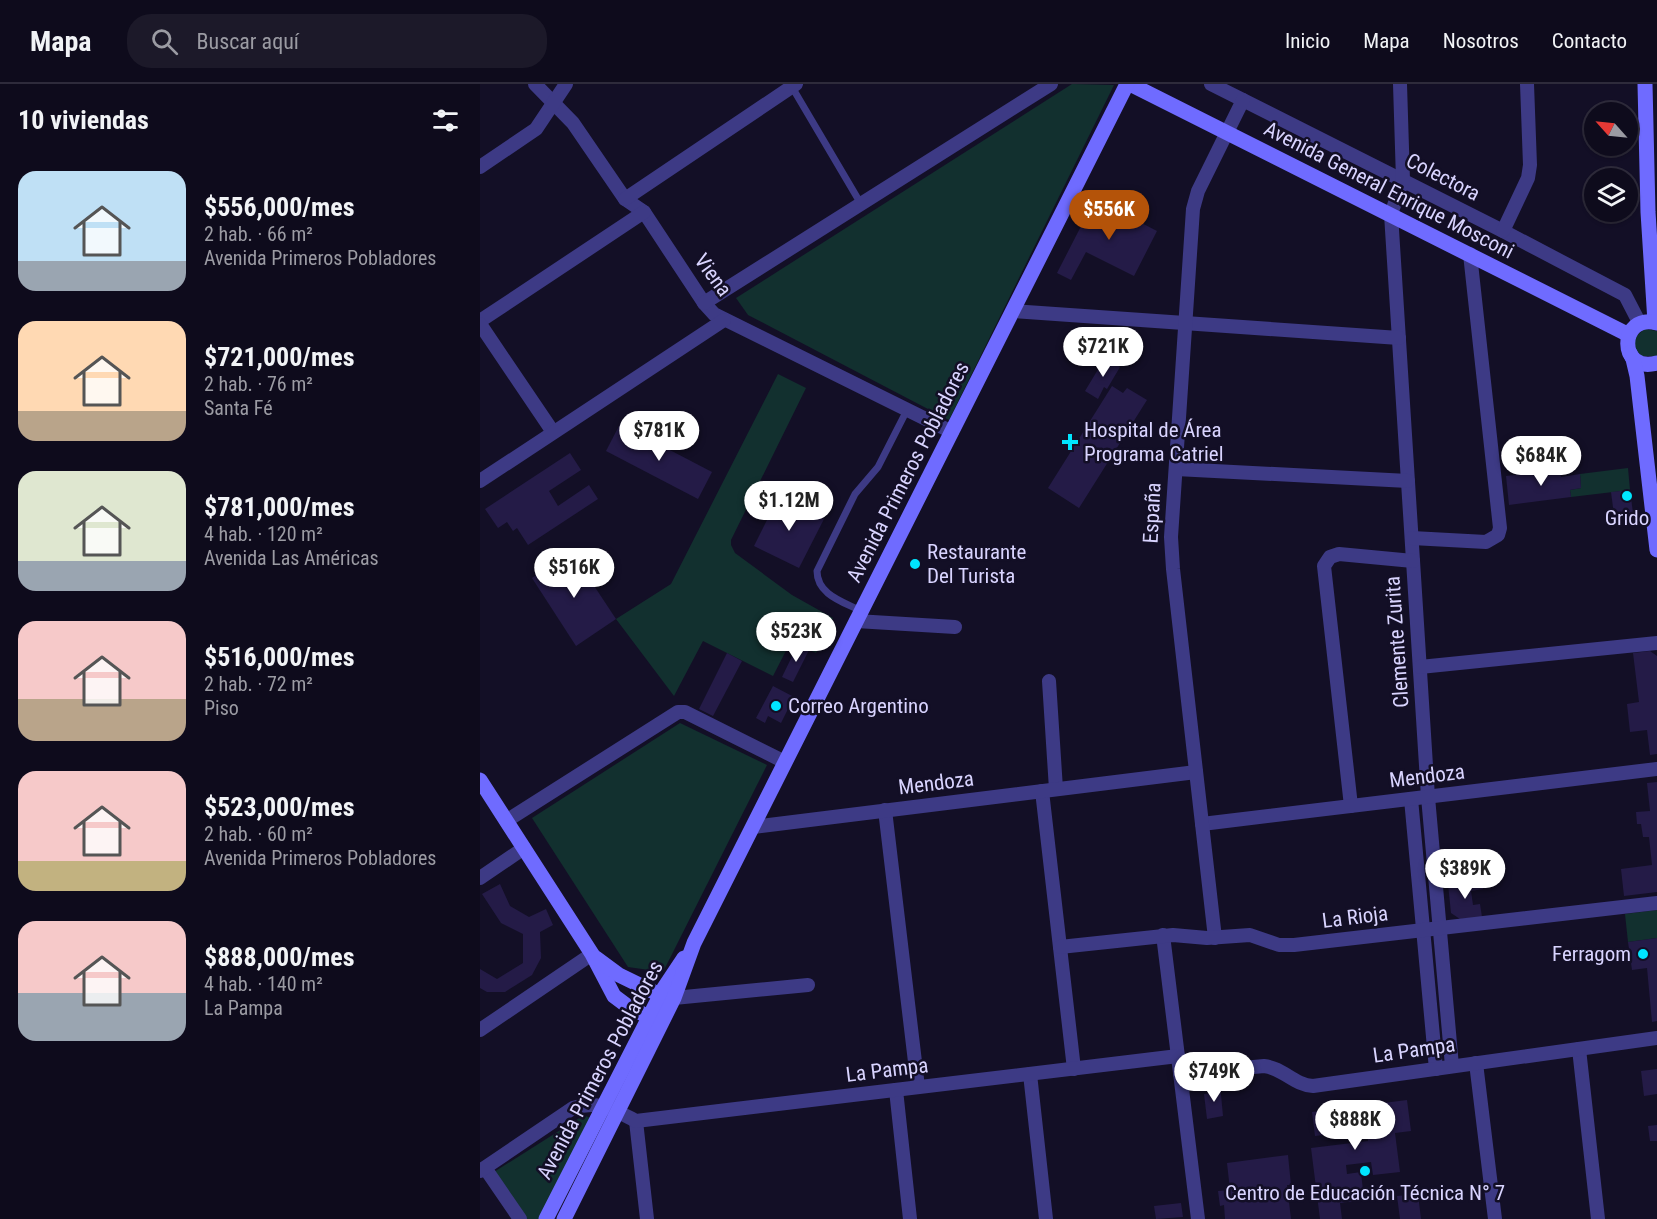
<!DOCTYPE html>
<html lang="es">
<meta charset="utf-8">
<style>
body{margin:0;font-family:"Roboto Condensed",sans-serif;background:#1c1929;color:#f1f3f6;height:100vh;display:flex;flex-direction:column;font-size:22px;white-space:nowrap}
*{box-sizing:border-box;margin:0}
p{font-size:20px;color:#9b9ba3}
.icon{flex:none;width:33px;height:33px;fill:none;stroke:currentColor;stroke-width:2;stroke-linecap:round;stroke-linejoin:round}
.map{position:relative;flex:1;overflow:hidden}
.details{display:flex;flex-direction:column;background:#0e0b1c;width:480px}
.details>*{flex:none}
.needle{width:39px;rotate:297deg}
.fabs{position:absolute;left:1104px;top:18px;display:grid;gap:12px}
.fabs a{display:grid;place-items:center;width:54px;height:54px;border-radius:50%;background:#0e0b1c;box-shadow:0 2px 4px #0004,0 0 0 2px #2e2b3b;font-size:30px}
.price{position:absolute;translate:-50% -51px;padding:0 14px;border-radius:21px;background:#fff;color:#222;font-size:20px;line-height:39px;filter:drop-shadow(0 2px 3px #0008)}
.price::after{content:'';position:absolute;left:50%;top:36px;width:18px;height:14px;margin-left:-9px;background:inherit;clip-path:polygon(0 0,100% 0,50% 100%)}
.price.on{background:#b45309;color:#fff}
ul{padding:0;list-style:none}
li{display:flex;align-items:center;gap:18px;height:150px;padding:0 18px}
li span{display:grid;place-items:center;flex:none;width:168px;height:120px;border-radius:18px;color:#555}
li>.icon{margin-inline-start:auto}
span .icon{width:72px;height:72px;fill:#fffc;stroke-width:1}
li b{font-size:26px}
h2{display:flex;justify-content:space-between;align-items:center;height:72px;padding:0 18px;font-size:26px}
header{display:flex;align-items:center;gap:36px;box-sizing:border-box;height:84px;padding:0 30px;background:#0e0b1c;border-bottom:2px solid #2e2b3b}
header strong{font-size:28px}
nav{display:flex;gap:33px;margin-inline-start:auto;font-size:21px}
.search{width:420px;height:54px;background:#1c1929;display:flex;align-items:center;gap:15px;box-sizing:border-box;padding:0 21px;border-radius:24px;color:#9b9ba3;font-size:22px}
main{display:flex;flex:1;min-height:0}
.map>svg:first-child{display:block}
.green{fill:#12302f}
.building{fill:#241b47}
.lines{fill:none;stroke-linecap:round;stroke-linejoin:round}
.lane{stroke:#3d3a85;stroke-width:7}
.street{stroke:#3d3a85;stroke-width:14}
.secondary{stroke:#6f6bff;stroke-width:15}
.poi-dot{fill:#00e5ff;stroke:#130f26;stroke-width:2}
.labels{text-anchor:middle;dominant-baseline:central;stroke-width:5;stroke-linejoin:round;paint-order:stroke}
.street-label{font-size:21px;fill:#d9d4ff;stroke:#130f26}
.poi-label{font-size:21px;fill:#d9d4ff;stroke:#130f26;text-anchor:start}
</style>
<header>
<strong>Mapa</strong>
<div class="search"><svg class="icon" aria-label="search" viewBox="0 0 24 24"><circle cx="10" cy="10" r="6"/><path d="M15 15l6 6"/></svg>Buscar aquí</div>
<nav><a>Inicio</a><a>Mapa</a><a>Nosotros</a><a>Contacto</a></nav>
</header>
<main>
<section class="details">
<h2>10 viviendas<svg class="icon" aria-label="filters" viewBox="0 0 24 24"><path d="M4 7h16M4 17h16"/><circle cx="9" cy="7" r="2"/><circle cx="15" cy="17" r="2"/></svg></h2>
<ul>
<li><span style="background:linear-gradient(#bfe0f5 75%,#9aa5b1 0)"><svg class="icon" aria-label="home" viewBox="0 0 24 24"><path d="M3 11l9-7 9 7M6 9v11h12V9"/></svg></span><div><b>$556,000/mes</b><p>2 hab. · 66 m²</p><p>Avenida Primeros Pobladores</p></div></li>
<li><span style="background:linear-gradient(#ffd9b3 75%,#b9a48a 0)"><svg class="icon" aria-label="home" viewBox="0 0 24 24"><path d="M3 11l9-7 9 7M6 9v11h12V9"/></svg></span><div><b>$721,000/mes</b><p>2 hab. · 76 m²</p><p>Santa Fé</p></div></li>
<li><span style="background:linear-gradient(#dfe7d0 75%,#9aa5b1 0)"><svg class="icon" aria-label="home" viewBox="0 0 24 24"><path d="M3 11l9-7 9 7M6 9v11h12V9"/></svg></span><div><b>$781,000/mes</b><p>4 hab. · 120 m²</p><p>Avenida Las Américas</p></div></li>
<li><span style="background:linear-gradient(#f6c9c9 65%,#b9a48a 0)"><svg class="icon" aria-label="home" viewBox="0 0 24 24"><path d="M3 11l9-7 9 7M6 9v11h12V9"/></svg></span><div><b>$516,000/mes</b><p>2 hab. · 72 m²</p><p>Piso</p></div></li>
<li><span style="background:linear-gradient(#f6c9c9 75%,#c2b280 0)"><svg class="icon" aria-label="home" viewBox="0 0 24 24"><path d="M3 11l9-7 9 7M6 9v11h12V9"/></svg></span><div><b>$523,000/mes</b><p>2 hab. · 60 m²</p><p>Avenida Primeros Pobladores</p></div></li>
<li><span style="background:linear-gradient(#f6c9c9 60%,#9aa5b1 0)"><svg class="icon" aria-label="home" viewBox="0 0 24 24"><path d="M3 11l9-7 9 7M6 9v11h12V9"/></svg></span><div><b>$888,000/mes</b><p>4 hab. · 140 m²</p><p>La Pampa</p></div></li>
</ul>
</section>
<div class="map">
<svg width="1177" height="1135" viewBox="0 0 1177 1135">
<rect width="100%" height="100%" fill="#130f26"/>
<g class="green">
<path d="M592 0 634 1 469 336 268 231 256 214Z"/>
<path d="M1165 245 1177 247V272H1161C1151 260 1152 254 1165 245Z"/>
<path d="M298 290 326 304 251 456V461L255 469 312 511 353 534 336 569 311 557 293 592 223 557 194 612 136 535 191 500Z"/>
<path d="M1148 384 1150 406 1091 413 1090 406 1101 404 1100 390Z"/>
<path d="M200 639 287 681 183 888 148 883 52 734Z"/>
<path d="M1177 826V854L1148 858 1145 830Z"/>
<path d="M104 1031 112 1035 61 1135H47L42 1132 14 1088Z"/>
</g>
<g class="building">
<path d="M615 115 677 147 654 192 606 168 591 196 577 189Z"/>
<path d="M625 274 640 283 627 305 624 303 618 315 605 307Z"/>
<path d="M632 302 643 309 647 304 667 316 599 424 568 404Z"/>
<path d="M140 340 232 388 218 415 126 367Z"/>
<path d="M90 369 101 386 69 407 78 422 109 401 118 415 48 461 37 444 33 447 27 438 18 444 5 425Z"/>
<path d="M1080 385 1081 393 1100 390 1101 404 1090 406 1091 413 1029 421 1026 392Z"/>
<path d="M1150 406 1153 429 1134 431 1131 408Z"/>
<path d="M299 412 344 435 319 484 274 462Z"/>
<path d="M91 467 136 535 96 562 52 494Z"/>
<path d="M318 560 329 566 313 598 302 593Z"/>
<path d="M1170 567 1177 572V670L1170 671 1167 646 1150 648 1147 620 1159 618 1153 569Z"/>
<path d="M247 569 262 577 233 632 219 625Z"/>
<path d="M293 602 314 613 301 639 288 632 285 639 276 634Z"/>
<path d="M1177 698V808L1144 812 1141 785 1172 781 1169 753H1163L1161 740H1157L1156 728 1170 727 1167 699Z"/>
<path d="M1002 796 1003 805 991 807 993 821 1000 820 1002 833 980 835 971 829 968 800Z"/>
<path d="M20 800 30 822 49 833 66 825 73 841 60 848 61 874 52 891 25 908H7L0 904V885L17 895 43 879V850L21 839 2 810Z"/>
<path d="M1177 854V937L1172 938 1167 884 1152 886 1148 858Z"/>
<path d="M1177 985V1010L1164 1012 1161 987Z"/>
<path d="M740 1000 743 1032 727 1035 724 1010 734 1009 733 1001Z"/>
<path d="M927 1016 931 1047 915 1049 920 1088 893 1091 891 1078 866 1081 867 1090 881 1088 884 1116 860 1119 862 1135H840L831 1064 888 1057 887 1046 835 1052 832 1028Z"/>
<path d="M1177 1041V1057H1170L1168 1042Z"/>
<path d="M808 1071 811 1101H807L811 1135H745L744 1121 740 1122 738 1107 750 1106 747 1079Z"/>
<path d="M938 1110 941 1135H920L917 1112Z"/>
<path d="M701 1119 703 1133 676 1135 674 1122Z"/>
</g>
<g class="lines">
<g class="lane">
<path d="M312 3 381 120"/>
<path d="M381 527C364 518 337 511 337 487L375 410 398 383 427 326"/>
</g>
<g class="street">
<path d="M55 0 93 39 145 115 164 128 224 219 234 230 472 348"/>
<path d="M731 0 1023 147 1145 211 1160 240"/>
<path d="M920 0 923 96 911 130 948 713 972 982"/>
<path d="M0 83 56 45 86 0"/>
<path d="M145 115 316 0"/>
<path d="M1023 147 1048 94 1050 81 1047 0"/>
<path d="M224 219 571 0"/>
<path d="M533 227 919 254"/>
<path d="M0 237 164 128"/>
<path d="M0 240 73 348"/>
<path d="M696 385 928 397"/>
<path d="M0 397 244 236"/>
<path d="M932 454 1006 458 1018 451 1020 444 990 170"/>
<path d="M376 537 475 543"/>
<path d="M940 583 1177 559"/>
<path d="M569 597 576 705"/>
<path d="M562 707 594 985"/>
<path d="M931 715 956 985"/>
<path d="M871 722 844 482 850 473 859 470 933 477"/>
<path d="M405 726 438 1003"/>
<path d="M26 737 198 628H205L305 678"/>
<path d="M722 740 1177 685"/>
<path d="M273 743 716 688"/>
<path d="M0 794 44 764"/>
<path d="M683 851 718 1135"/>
<path d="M735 854 693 485 691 453 713 125 718 107 763 16"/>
<path d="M580 863 693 851 727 854 770 851 799 861H814L1177 819"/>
<path d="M185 913 194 914 328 901"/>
<path d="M0 946 112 870"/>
<path d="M1099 965 1118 1135"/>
<path d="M996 979 1015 1135"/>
<path d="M550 990 566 1135"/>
<path d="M700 990 784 982C803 984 814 1001 833 1002L1177 954"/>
<path d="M416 1006 430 1135"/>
<path d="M156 1037 167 1135"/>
<path d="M5 1084 40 1135"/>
<path d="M0 1087 93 1024C119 1016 133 1025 156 1037L698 972"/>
</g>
<g class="secondary">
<path d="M650 0 1149 251"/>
<path d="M1165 0 1168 128 1175 238"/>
<path d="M1177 239C1138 229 1138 290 1177 279"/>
<path d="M1150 269 1153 275 1157 292 1177 466"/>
<path d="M0 696 112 870 134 912 146 921 176 937"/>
<path d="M116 874 139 891 180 911 187 918"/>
<path d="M66 1135 184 904 204 874"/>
<path d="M84 1135 194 914 214 859 647 0"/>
</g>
</g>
<g class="poi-dot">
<path d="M587 349h6v6h6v6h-6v6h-6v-6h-6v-6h6z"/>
<circle cx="1147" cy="412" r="6"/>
<circle cx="435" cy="480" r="6"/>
<circle cx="296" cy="622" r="6"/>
<circle cx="1163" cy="870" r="6"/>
<circle cx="885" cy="1087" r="6"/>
</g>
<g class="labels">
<g class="street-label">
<text transform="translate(963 93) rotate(27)">Colectora</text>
<text transform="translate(909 106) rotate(27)">Avenida General Enrique Mosconi</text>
<text transform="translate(233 191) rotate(54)">Viena</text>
<text transform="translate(428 388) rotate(-63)">Avenida Primeros Pobladores</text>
<text transform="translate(672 429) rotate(-87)">España</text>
<text transform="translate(917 558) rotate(-94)">Clemente Zurita</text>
<text transform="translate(947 692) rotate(-7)">Mendoza</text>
<text transform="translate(456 699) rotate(-7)">Mendoza</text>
<text transform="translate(875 833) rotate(-7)">La Rioja</text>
<text transform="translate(934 966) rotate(-8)">La Pampa</text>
<text transform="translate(120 986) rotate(-62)">Avenida Primeros Pobladores</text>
<text transform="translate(407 986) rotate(-7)">La Pampa</text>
</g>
<g class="poi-label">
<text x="604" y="346">Hospital de Área<tspan x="604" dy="24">Programa Catriel</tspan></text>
<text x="1147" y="434" text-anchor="middle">Grido</text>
<text x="447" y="468">Restaurante<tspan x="447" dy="24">Del Turista</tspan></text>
<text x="308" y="622">Correo Argentino</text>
<text x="1151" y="870" text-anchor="end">Ferragom</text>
<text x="885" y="1109" text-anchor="middle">Centro de Educación Técnica N° 7</text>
</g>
</g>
</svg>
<div class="fabs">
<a><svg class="needle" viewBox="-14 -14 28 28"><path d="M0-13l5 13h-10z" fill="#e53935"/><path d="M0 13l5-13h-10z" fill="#9b9ba3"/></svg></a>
<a><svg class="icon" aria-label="layers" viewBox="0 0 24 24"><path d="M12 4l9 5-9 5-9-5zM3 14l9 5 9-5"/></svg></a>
</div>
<b class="price on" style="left:629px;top:157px">$556K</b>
<b class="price" style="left:623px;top:294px">$721K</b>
<b class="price" style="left:179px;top:378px">$781K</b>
<b class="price" style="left:1061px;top:403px">$684K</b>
<b class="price" style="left:309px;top:448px">$1.12M</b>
<b class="price" style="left:94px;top:515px">$516K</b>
<b class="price" style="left:316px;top:579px">$523K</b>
<b class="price" style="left:985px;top:816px">$389K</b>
<b class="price" style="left:734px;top:1019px">$749K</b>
<b class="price" style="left:875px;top:1067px">$888K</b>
</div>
</main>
